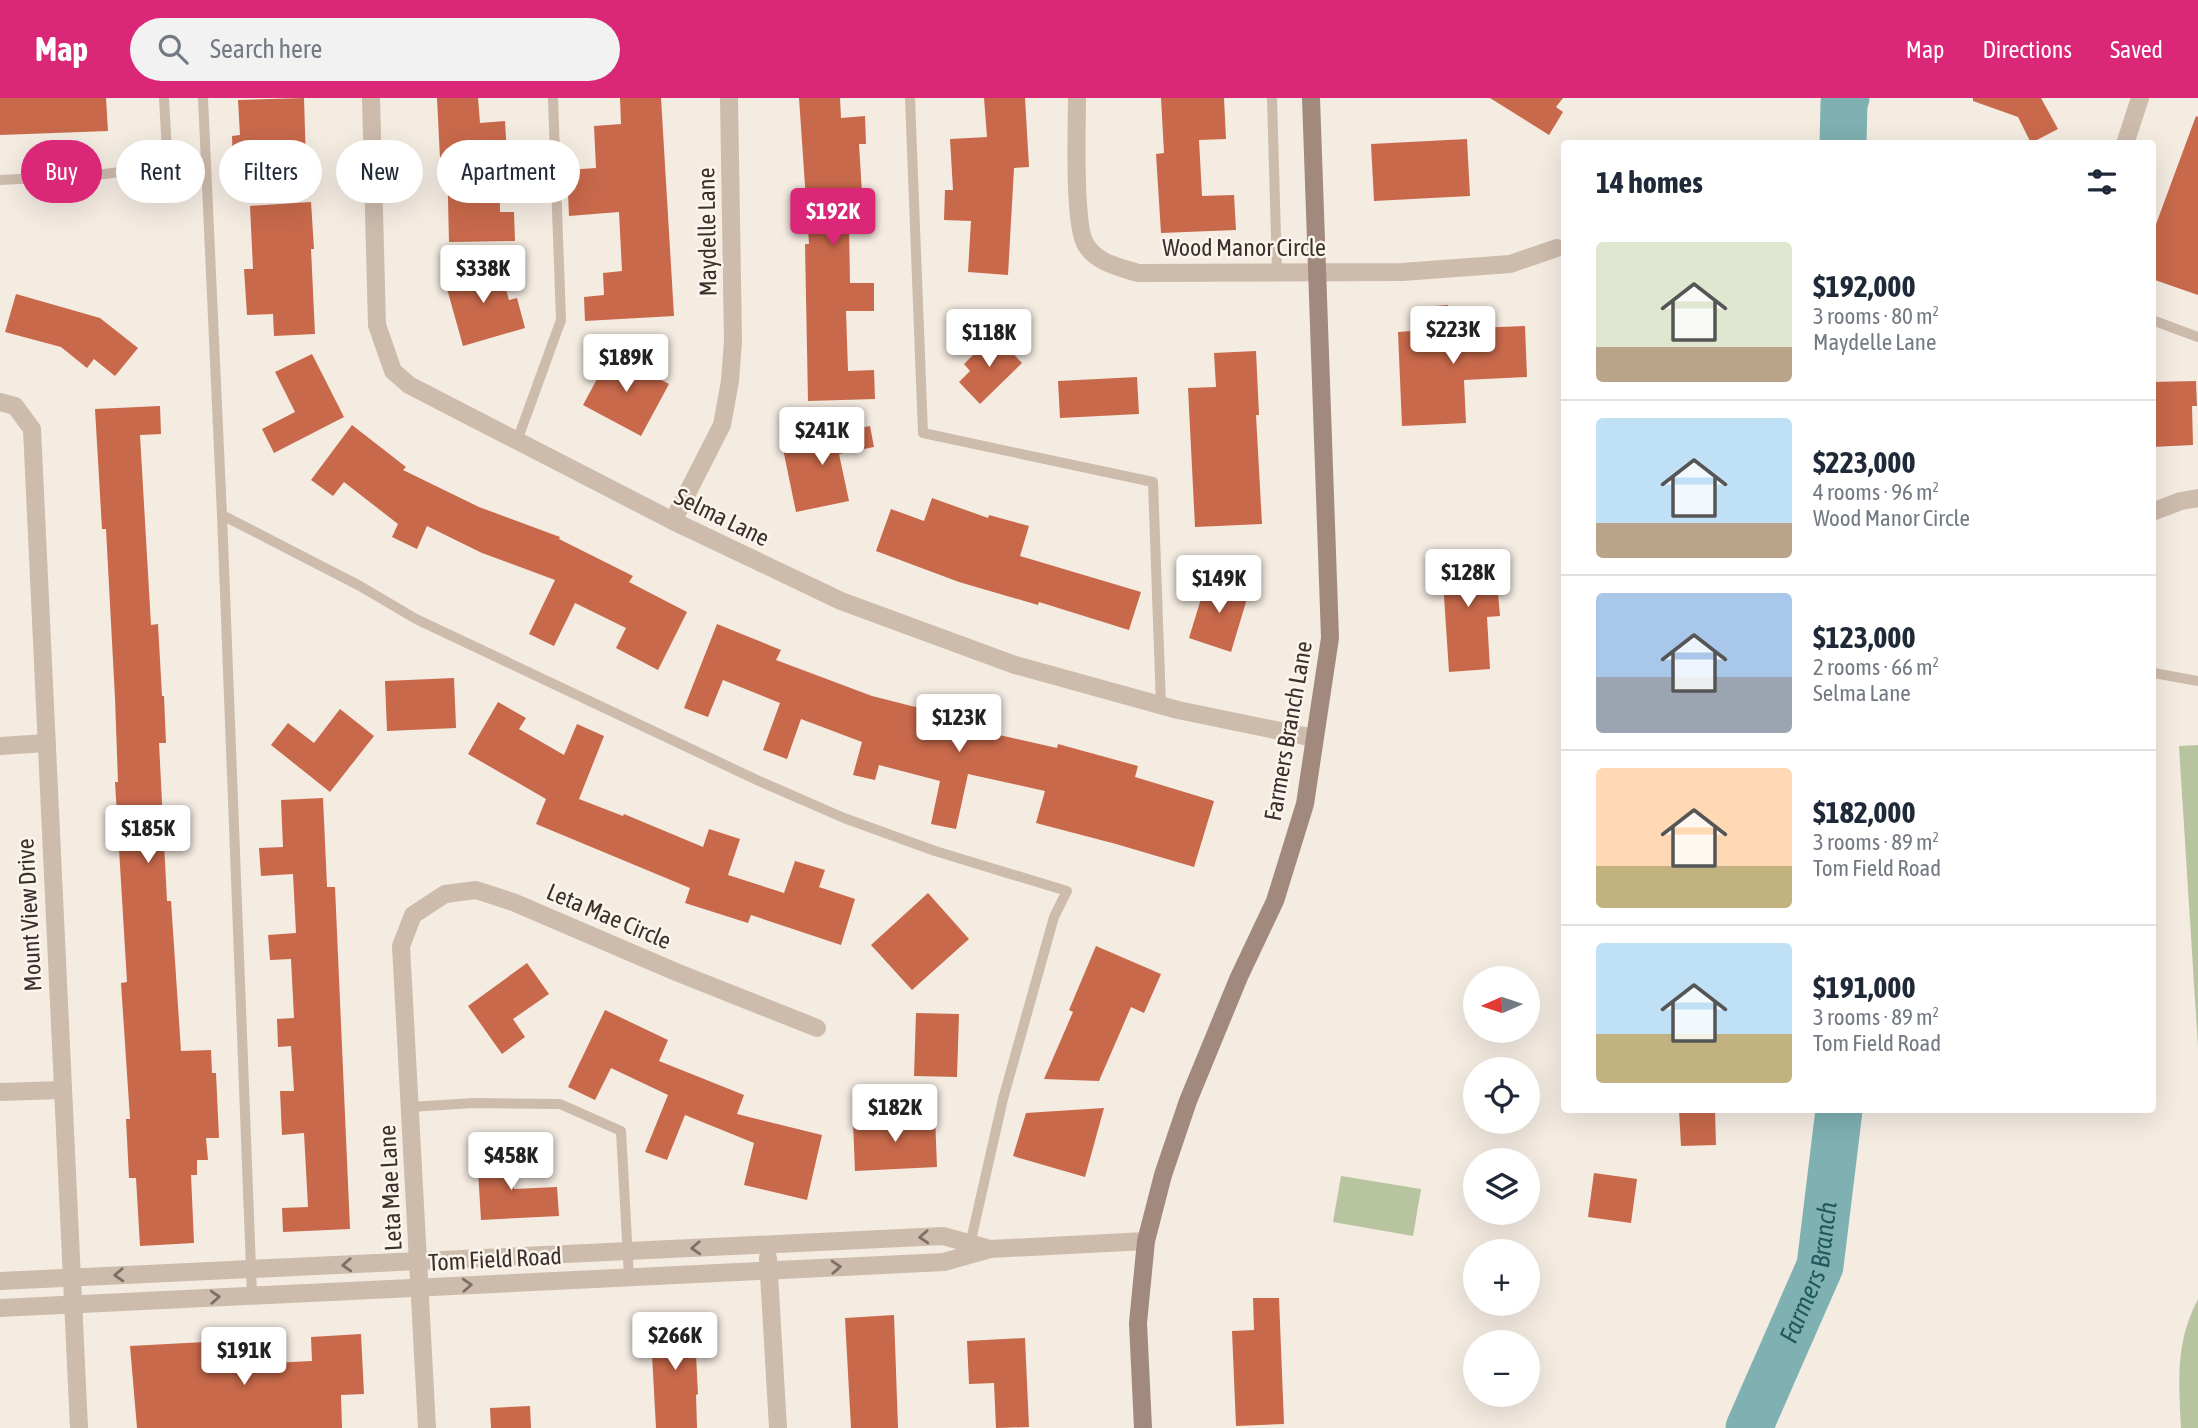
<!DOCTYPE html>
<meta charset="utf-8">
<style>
body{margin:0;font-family:"Asap Condensed",sans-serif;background:#f2f2f3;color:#1f2937;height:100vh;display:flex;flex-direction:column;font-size:26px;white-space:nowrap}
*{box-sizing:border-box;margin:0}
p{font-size:23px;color:#747a83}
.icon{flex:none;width:38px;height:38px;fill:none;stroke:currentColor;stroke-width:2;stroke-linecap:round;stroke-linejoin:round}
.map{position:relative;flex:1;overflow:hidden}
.drawer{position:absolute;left:1561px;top:42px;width:595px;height:973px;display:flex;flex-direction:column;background:#fff;border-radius:7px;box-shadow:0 7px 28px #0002}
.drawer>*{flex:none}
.guide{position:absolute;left:21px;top:42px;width:665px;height:63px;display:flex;gap:14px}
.needle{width:46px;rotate:267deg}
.buttons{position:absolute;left:1463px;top:868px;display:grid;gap:14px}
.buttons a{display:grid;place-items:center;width:77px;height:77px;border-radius:50%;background:#fff;box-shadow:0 7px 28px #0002;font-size:35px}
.price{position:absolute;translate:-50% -60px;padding:0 16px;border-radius:7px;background:#fff;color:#222;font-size:23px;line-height:46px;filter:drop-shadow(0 2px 4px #0008)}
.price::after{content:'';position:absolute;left:50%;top:42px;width:21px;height:16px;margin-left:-10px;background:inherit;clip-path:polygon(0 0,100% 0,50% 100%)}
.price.selected{background:#db2777;color:#fff}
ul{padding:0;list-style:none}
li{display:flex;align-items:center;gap:21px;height:175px;padding:0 35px}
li+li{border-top:2px solid #e0e1e3}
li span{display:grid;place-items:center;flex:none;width:196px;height:140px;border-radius:7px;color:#555}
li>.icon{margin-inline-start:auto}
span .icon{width:84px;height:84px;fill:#fffc;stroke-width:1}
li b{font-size:30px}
h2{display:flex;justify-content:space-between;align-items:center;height:84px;padding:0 35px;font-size:30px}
.tag{padding:0 24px;border-radius:32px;background:#fff;box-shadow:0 7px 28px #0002;font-size:24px;line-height:63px}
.tag.selected{background:#db2777;color:#fff}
header{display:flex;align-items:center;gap:42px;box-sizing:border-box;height:98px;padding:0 35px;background:#db2777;color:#fff}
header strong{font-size:33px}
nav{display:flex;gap:38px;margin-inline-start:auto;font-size:24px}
.search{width:490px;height:63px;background:#f2f2f3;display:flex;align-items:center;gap:18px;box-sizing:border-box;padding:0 24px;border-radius:38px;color:#747a83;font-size:26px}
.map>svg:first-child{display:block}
.green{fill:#b8c4a0}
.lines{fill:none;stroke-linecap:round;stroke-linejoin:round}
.river{stroke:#7fb0b2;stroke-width:47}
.building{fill:#c8694b}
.lane{stroke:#cdbbac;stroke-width:10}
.street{stroke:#cdbbac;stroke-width:18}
.secondary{stroke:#a18a7d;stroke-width:18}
.oneway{stroke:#7d6f65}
.labels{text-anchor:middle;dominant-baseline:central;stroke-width:5;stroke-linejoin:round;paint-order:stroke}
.street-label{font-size:24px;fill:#3b302b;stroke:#fbf5ee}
.water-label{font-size:26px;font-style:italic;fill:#1f5a5e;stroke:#fbf5ee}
</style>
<header>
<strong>Map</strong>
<div class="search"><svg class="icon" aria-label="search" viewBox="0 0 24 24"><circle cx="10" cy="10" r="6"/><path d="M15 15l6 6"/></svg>Search here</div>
<nav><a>Map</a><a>Directions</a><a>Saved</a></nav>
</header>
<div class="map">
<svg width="2198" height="1330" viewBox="0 0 2198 1330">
<rect width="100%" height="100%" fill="#f4ebe1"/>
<g class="green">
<path d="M2198 647V949L2179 648Z"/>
<path d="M1341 1078 1421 1091 1413 1138 1333 1124Z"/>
<path d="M2198 1201V1330H2181C2179 1282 2175 1245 2198 1201Z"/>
</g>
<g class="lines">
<g class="river">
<path d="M1843 46 1844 5 1846 0"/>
<path id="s1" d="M1749 1330 1820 1168 1839 1012"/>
</g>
</g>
<g class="building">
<path d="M0 0H106L108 33 0 37Z"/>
<path d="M304 0 306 66 233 69 232 38 240 37 238 2Z"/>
<path d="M437 0H478L480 25 505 23 507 57H499L500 114H514L515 143 449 144 447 60H440Z"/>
<path d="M620 0H661L674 218 585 223 584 199 604 197 603 175 622 173 619 114 569 118 567 72 596 70 594 28 621 26Z"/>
<path d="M799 0H840L841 20 865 18 866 46H859L864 128H849L850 185H874V213H846L848 273 874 272 875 301 808 303 805 146H809Z"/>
<path d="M984 0H1025L1029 69 1014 70 1008 177 968 174 971 123 944 122 945 92H953L950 41 987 39Z"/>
<path d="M1161 0H1224L1226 41 1199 42 1202 98 1234 97 1236 132 1161 135 1156 56 1164 55Z"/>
<path d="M1490 0H1563L1556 9 1563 14 1549 37Z"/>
<path d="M1973 0H2041L2058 31 2031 45 2018 19 1973 3Z"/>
<path d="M2196 18 2198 19V197L2152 181V137Z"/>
<path d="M1467 41 1470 98 1374 103 1371 46Z"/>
<path d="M311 104 314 151H311L315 236 274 238 273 216 247 217 244 171H253L250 108Z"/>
<path d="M499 165 509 202 517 200 525 230 463 248 444 180Z"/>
<path d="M16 196 100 220 138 250 115 278 94 261 87 270 61 249 5 234Z"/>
<path d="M1448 207 1449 231 1525 228 1527 279 1464 282 1466 325 1402 328 1398 234 1423 232 1422 209Z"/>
<path d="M994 236 1022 265 980 306 959 284 970 273 964 266Z"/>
<path d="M1256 253 1259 317H1256L1262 426 1195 429 1188 290 1216 289 1214 255Z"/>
<path d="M611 255 669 286 641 338 583 307Z"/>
<path d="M312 256 344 319 274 355 262 331 295 314 275 274Z"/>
<path d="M1137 279 1139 316 1060 320 1058 283Z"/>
<path d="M2196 283 2197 308H2192L2193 347 2152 349V284Z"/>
<path d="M160 308 161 336 140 337 151 527 158 526 162 598H164L166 645H159L167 803H171L181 953 211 952 212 975H216L219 1040H206L208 1062H197V1077H191L194 1145 140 1148 136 1080H129L126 1021H130L121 885 127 884 115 684H118L115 600 106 431H102L95 311Z"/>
<path d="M352 327 406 369 403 372 479 409 560 439 559 441 633 478 629 484 687 514 658 572 616 550 626 530 575 505 554 548 529 536 555 482 482 455 427 428 417 451 392 439 398 426 344 384 333 398 311 382Z"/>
<path d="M870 328 874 349 839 356 849 403 796 414 782 346Z"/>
<path d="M932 400 988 420 989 417 1029 428 1020 458 1141 494 1129 532 1039 504 1038 507 959 484 876 453 891 411 924 423Z"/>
<path d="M1485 451 1487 484H1497L1500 518 1487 519 1490 571 1449 574 1441 453Z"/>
<path d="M1207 481 1249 494 1231 554 1189 540Z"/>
<path d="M717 526 781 552 776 562 872 598 939 615 937 623 1057 650 1058 646 1138 668 1135 679 1214 703 1194 769 1116 746 1036 725 1045 693 968 676 956 731 931 726 940 683 879 667 875 682 853 677 862 644 801 621 787 661 763 652 780 605 723 582 708 619 684 610Z"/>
<path d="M454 580 456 630 387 633 385 583Z"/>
<path d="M498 604 526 620 519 631 564 657 577 626 604 638 579 701 623 718 624 716 703 749 709 731 740 741 728 777 784 795 795 763 825 772 819 789 855 801 841 847 751 817 748 825 685 805 690 790 536 726 546 701 468 656Z"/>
<path d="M340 611 374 638 330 694 271 647 288 625 314 645Z"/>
<path d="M323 700 327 789H335L350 1131 283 1134 282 1110 308 1109 304 1035 282 1037 280 993H294L291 948 278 949 277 921 294 920 291 861 270 862 268 837 296 835 293 776 261 778 259 750 283 749 281 702Z"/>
<path d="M928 795 969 841 912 892 871 847Z"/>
<path d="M1096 848 1161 876 1144 915 1131 909 1099 983 1044 981 1073 914 1069 912Z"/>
<path d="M527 865 549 896 513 921 525 939 502 956 468 908Z"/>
<path d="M605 912 668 942 659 963 744 997 737 1016 822 1037 807 1102 744 1087 754 1045 685 1017 667 1062 645 1054 668 997 611 970 595 1002 568 989Z"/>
<path d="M916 915 959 916 957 979 914 978Z"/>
<path d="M1104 1010 1085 1079 1013 1058 1026 1015Z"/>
<path d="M1679 1012H1715L1716 1047 1681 1048Z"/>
<path d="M935 1019 937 1069 855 1073 853 1024Z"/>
<path d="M512 1054 514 1091 557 1089 559 1118 481 1122 477 1056Z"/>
<path d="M1594 1075 1637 1081 1631 1125 1588 1119Z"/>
<path d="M1253 1200H1279L1284 1326 1236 1328 1232 1233 1254 1232Z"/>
<path d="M894 1217 898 1330H851L845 1220Z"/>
<path d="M694 1218 698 1296 696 1297 697 1330H656L650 1220Z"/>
<path d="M361 1236 364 1296 341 1297 342 1330H137L130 1248 224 1243 226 1267 312 1263 311 1239Z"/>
<path d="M1025 1240 1029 1329 996 1330 994 1285 969 1286 967 1243Z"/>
<path d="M530 1308 531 1330H491L490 1310Z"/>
</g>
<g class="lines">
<g class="lane">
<path d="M203 0 222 417 252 1197"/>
<path d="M910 0 923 335 1153 384 1161 607"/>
<path d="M1272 0 1277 174"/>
<path d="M0 82 96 77 136 72 152 66 167 55 164 0"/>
<path d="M2152 222 2198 239"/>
<path d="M517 343 561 222 553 0"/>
<path d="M222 417 360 488 416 521 759 683 844 720 935 753 1067 793 1054 819 1003 1001 969 1151"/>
<path d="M2152 572 2154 575 2198 583"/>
<path d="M410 1009 474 1005 560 1006 621 1033 629 1179"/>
</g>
<g class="street">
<path d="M371 0 377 227 393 273 409 287 673 423 841 503 1015 567 1178 612 1314 640"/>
<path d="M1077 0C1077 28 1073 127 1086 147 1097 165 1119 169 1138 175L1402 174 1510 166 1557 150"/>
<path d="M2125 46 2140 0"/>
<path d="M0 304 15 308 32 331 79 1330"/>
<path d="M2152 414 2181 403 2198 400"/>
<path d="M673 423 722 327 730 283 733 243 729 0"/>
<path d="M0 648 46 645"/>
<path d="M0 994 62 992"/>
<path d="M768 1160 778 1330"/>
<path d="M0 1183 943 1138 990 1151"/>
<path d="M0 1210 944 1164 990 1151 1146 1143"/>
<path d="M427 1330 401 848 413 817 445 796 476 792 513 804 676 874 817 930"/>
</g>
<path class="secondary" d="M1143 1330 1138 1225 1146 1143 1163 1077 1188 1003 1239 879 1275 803 1305 706 1330 540 1311 0"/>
</g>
<defs><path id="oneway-chevron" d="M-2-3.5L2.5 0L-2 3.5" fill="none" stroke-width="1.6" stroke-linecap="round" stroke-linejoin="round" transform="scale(1.75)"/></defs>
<g class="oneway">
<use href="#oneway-chevron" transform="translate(924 1139) rotate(177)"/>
<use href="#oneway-chevron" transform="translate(696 1150) rotate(177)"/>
<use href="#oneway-chevron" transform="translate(347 1167) rotate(177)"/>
<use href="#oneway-chevron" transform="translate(836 1169) rotate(-3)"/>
<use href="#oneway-chevron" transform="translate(119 1177) rotate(177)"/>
<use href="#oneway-chevron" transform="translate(467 1187) rotate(-3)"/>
<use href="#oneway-chevron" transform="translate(215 1199) rotate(-3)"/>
</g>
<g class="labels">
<g class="street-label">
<text transform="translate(707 134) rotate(-91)">Maydelle Lane</text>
<text x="1244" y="149">Wood Manor Circle</text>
<text transform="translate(722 419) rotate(26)">Selma Lane</text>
<text transform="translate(1288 633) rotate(-80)">Farmers Branch Lane</text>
<text transform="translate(29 817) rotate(-93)">Mount View Drive</text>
<text transform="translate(609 818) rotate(23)">Leta Mae Circle</text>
<text transform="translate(390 1090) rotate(-93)">Leta Mae Lane</text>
<text transform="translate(495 1161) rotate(-3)">Tom Field Road</text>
</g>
<g class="water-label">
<text stroke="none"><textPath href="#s1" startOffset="168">Farmers Branch</textPath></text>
</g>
</g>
</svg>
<div class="buttons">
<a><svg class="needle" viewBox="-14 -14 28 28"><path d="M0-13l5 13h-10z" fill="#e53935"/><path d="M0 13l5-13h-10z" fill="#747a83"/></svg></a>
<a><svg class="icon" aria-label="locate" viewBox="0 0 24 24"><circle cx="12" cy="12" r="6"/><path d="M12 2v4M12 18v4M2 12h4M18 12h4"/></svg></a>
<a><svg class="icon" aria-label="layers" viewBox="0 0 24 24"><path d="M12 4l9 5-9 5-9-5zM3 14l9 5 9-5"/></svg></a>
<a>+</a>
<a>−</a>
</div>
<b class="price selected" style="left:833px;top:150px">$192K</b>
<b class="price" style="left:483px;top:207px">$338K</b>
<b class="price" style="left:1453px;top:268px">$223K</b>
<b class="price" style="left:989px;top:271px">$118K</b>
<b class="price" style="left:626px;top:296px">$189K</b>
<b class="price" style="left:822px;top:369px">$241K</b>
<b class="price" style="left:1468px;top:511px">$128K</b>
<b class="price" style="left:1219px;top:517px">$149K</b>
<b class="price" style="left:959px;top:656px">$123K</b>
<b class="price" style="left:148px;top:767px">$185K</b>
<b class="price" style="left:895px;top:1046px">$182K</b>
<b class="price" style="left:511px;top:1094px">$458K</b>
<b class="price" style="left:675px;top:1274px">$266K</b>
<b class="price" style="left:244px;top:1289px">$191K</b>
<div class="guide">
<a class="tag selected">Buy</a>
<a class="tag">Rent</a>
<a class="tag">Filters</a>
<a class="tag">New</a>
<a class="tag">Apartment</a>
</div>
<section class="drawer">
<h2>14 homes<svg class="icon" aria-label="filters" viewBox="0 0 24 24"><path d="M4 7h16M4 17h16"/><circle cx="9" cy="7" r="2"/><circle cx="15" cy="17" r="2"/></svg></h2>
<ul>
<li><span style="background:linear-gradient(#dfe7d0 75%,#b9a48a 0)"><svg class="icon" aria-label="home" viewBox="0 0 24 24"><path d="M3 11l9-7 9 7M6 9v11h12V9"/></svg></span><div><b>$192,000</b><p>3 rooms · 80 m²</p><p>Maydelle Lane</p></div></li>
<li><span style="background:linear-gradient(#bfe0f5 75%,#b9a48a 0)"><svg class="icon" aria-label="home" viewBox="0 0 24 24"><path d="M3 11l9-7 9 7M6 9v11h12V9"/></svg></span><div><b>$223,000</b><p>4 rooms · 96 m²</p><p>Wood Manor Circle</p></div></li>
<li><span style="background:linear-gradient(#a9c7e8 60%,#9aa5b1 0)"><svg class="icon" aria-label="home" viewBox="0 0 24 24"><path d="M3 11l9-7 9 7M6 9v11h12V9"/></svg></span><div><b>$123,000</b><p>2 rooms · 66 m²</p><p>Selma Lane</p></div></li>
<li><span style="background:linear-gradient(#ffd9b3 70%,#c2b280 0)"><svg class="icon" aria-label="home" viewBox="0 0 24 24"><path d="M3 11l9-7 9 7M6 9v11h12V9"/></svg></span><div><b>$182,000</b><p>3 rooms · 89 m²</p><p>Tom Field Road</p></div></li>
<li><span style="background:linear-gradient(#bfe0f5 65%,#c2b280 0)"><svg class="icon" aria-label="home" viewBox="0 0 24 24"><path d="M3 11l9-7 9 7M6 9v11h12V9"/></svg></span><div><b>$191,000</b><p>3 rooms · 89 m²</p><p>Tom Field Road</p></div></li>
</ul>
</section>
</div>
